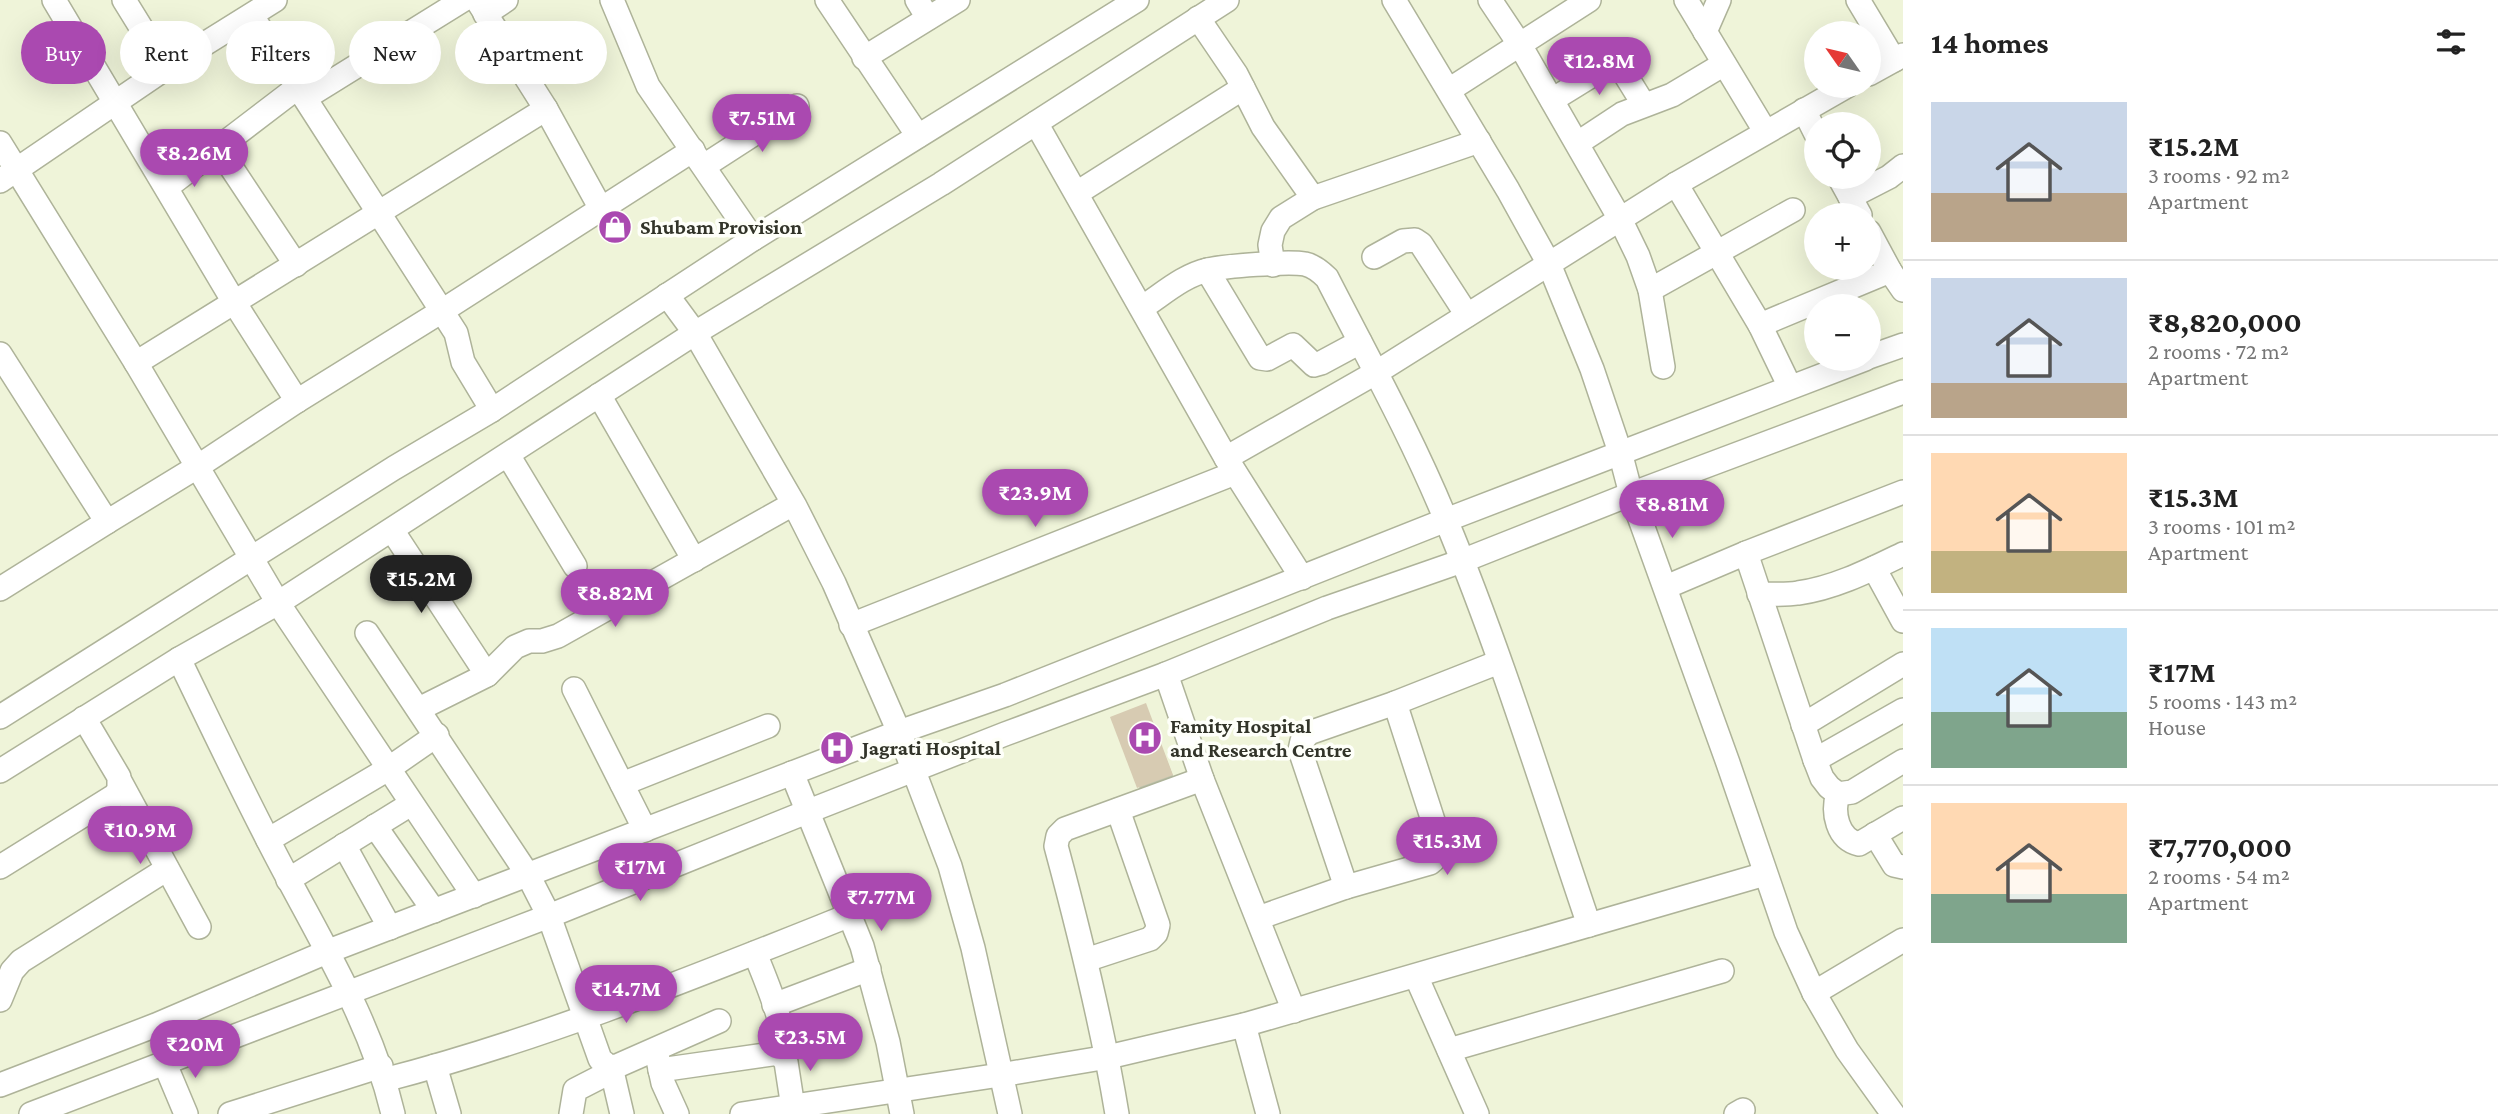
<!DOCTYPE html>
<meta charset="utf-8">
<style>
body{margin:0;font-family:"Crimson Pro",serif;background:#f2f2f2;color:#222;height:100vh;display:flex;flex-direction:column;font-size:26px;white-space:nowrap}
*{box-sizing:border-box;margin:0}
p{font-size:23px;color:#767676}
.icon{flex:none;width:38px;height:38px;fill:none;stroke:currentColor;stroke-width:2;stroke-linecap:round;stroke-linejoin:round}
.map{position:relative;flex:1;overflow:hidden}
.panel{display:flex;flex-direction:column;background:#fff;width:595px}
.panel>*{flex:none}
.hud{position:absolute;left:21px;top:21px;width:665px;height:63px;display:flex;gap:14px}
.needle{width:46px;rotate:304deg}
.buttons{position:absolute;left:1804px;top:21px;display:grid;gap:14px}
.buttons a{display:grid;place-items:center;width:77px;height:77px;border-radius:50%;background:#fff;box-shadow:0 7px 28px #0002;font-size:35px}
.price{position:absolute;translate:-50% -60px;padding:0 16px;border-radius:24px;background:#aa49b0;color:#fff;font-size:23px;line-height:46px;filter:drop-shadow(0 2px 4px #0008)}
.price::after{content:'';position:absolute;left:50%;top:42px;width:21px;height:16px;margin-left:-10px;background:inherit;clip-path:polygon(0 0,100% 0,50% 100%)}
.price.active{background:#222;color:#fff}
ul{padding:0;list-style:none}
li{display:flex;align-items:center;gap:21px;height:175px;padding:0 28px}
li+li{border-top:2px solid #e0e0e0}
li span{display:grid;place-items:center;flex:none;width:196px;height:140px;border-radius:0px;color:#555}
li>.icon{margin-inline-start:auto}
span .icon{width:84px;height:84px;fill:#fffc;stroke-width:1}
li b{font-size:30px}
h2{display:flex;justify-content:space-between;align-items:center;height:84px;padding:0 28px;font-size:30px}
.pill{padding:0 24px;border-radius:32px;background:#fff;box-shadow:0 7px 28px #0002;font-size:24px;line-height:63px}
.pill.active{background:#aa49b0;color:#fff}
main{display:flex;flex:1;min-height:0}
.map>svg:first-child{display:block}
.shadow{fill:#0003}
.building{fill:#d7cbb2}
.lines{fill:none;stroke-linecap:round;stroke-linejoin:round}
.minor-casing{stroke:#aeb399;stroke-width:26}
.minor{stroke:#fff;stroke-width:23}
.labels{text-anchor:middle;dominant-baseline:central;stroke-width:7;stroke-linejoin:round;paint-order:stroke}
.poi-label{font-size:21px;font-weight:bold;fill:#323429;stroke:#fefff9;text-anchor:start}
</style>
<main>
<div class="map">
<svg width="1903" height="1114" viewBox="0 0 1903 1114">
<rect width="100%" height="100%" fill="#eff4d9"/>
<path class="shadow" d="M1145 705 1177 786 1145 798 1139 787Z"/>
<path class="building" d="M1146 703 1173 775 1137 788 1110 717Z"/>
<g class="lines">
<g class="minor-casing">
<g id="minor">
<path d="M54 0 234 302 297 401"/>
<path d="M124 0 166 68"/>
<path d="M477 0 546 109 601 209"/>
<path d="M612 0 648 86 753 239"/>
<path d="M827 0 918 136"/>
<path d="M917 0 928 18"/>
<path d="M1394 0 1508 190 1549 264 1592 369 1620 452 1631 494 1728 763 1786 932 1814 993 1847 1050 1893 1114"/>
<path d="M1490 0 1520 45 1620 219 1638 256 1650 290 1663 367"/>
<path d="M1686 0 1765 131"/>
<path d="M1858 0 1894 60"/>
<path d="M485 14 506 0"/>
<path d="M252 16 456 333 463 362 492 410"/>
<path d="M1198 18 1236 74 1263 127 1313 198"/>
<path d="M1705 32 1719 0"/>
<path d="M864 58 958 0"/>
<path d="M1869 74 1903 55"/>
<path d="M1449 90 1589 0"/>
<path d="M305 98 463 0"/>
<path d="M1552 100 1607 66 1613 65 1623 71 1644 105"/>
<path d="M1804 110 1816 134"/>
<path d="M1036 123 1226 458 1302 578"/>
<path d="M0 143 136 363 278 603 474 896"/>
<path d="M1578 143 1622 114 1672 95 1724 64"/>
<path d="M219 149 296 265"/>
<path d="M704 166 797 106"/>
<path d="M1839 177 1860 215"/>
<path d="M0 181 166 68 275 0"/>
<path d="M1676 184 1760 325 1790 387"/>
<path d="M167 187 298 87"/>
<path d="M1077 193 1243 88"/>
<path d="M1850 197 1889 177 1903 166"/>
<path d="M1869 232 1890 271 1903 290"/>
<path d="M1374 257 1403 241 1415 240 1421 244 1467 315"/>
<path d="M1273 265 1270 245 1273 231 1281 218 1313 198 1479 141"/>
<path d="M1207 270 1260 358 1267 359 1293 345 1314 365 1321 363 1360 342"/>
<path d="M1650 290 1793 210"/>
<path d="M667 295 695 333 795 506 834 583 899 732 950 866 973 948 1010 1114"/>
<path d="M1143 307C1163 294 1184 275 1208 270 1225 266 1288 261 1305 264 1314 266 1320 271 1327 278 1368 358 1412 437 1446 520 1501 652 1543 790 1589 925"/>
<path d="M1760 325 1890 271"/>
<path d="M0 354 107 522 197 467 297 401 442 311 693 150"/>
<path d="M1869 357 1903 345"/>
<path d="M136 363 546 109"/>
<path d="M599 395 694 560"/>
<path d="M508 455 575 566"/>
<path d="M1226 458 1377 372 1676 184 1847 86"/>
<path d="M392 530 487 675"/>
<path d="M1746 553 1815 760 1822 778 1829 787 1838 794 1852 792 1903 761"/>
<path d="M1874 568 1903 621"/>
<path d="M1666 587 1746 553 1903 492"/>
<path d="M0 589 107 522"/>
<path d="M1759 594C1772 594 1786 595 1798 593 1835 588 1870 570 1903 554"/>
<path d="M851 625 1235 473"/>
<path d="M367 633 528 875 549 916 600 1059C606 1065 609 1067 617 1066L719 1021"/>
<path d="M179 659C215 733 250 808 289 880 330 957 373 1029 393 1114"/>
<path d="M1166 674 1202 779 1294 1011"/>
<path d="M574 689 645 830"/>
<path d="M419 709 487 675 515 647 529 641H542L558 636 793 504"/>
<path d="M0 717 394 468 492 410 753 239 1137 0"/>
<path d="M1803 725 1903 664"/>
<path d="M1815 760 1903 710"/>
<path d="M0 771 179 659 278 603 695 333 941 184 1227 0"/>
<path d="M792 773 862 946 888 1042 902 1114"/>
<path d="M121 783 199 927"/>
<path d="M622 784 768 726"/>
<path d="M1838 794C1832 812 1837 839 1859 844L1903 818"/>
<path d="M375 826 434 911"/>
<path d="M1875 834 1894 865 1903 867"/>
<path d="M268 840 388 769 437 735"/>
<path d="M344 845 390 928"/>
<path d="M0 867 114 796 119 790V777L84 718"/>
<path d="M288 880 411 804"/>
<path d="M1346 887 1300 750 1302 741 1309 733 1395 703 1499 662"/>
<path d="M1258 918 1346 887 1430 863C1439 856 1440 850 1439 839L1395 703"/>
<path d="M1086 960 1150 939 1156 933 1158 925 1118 810"/>
<path d="M1416 976 1477 1114"/>
<path d="M1814 993 1903 940"/>
<path d="M0 1000 12 971 21 961 167 869"/>
<path d="M774 1005 869 969"/>
<path d="M1244 1025 1268 1114"/>
<path d="M1449 1050 1722 971"/>
<path d="M779 1053 786 1062 794 1114"/>
<path d="M657 1055 663 1083 677 1114"/>
<path d="M165 1064 186 1114"/>
<path d="M435 1066 449 1114"/>
<path d="M611 1067 622 1114"/>
<path d="M660 1070 779 1053C792 1037 762 972 755 953"/>
<path d="M384 1080C543 1039 697 976 850 915"/>
<path d="M0 1085 156 1025 329 951 899 732 1005 695 1446 520 1865 359"/>
<path d="M31 1114 549 916 809 811 1005 734 1166 674 1327 608 1462 561 1631 494 1903 392"/>
<path d="M230 1114 381 1066"/>
<path d="M571 1114 575 1090 612 1071"/>
<path d="M742 1114 1000 1075 1108 1057 1244 1025 1765 874"/>
<path d="M1117 1114C1102 1023 1080 935 1056 846L1058 836 1065 829 1202 779"/>
<path d="M1736 1114 1743 1110"/>
</g>
</g>
<use href="#minor" class="minor"/>
</g>
<defs>
<g id="shop-disc" transform="scale(1.75)"><circle r="9.5" fill="#aa49b0" stroke="#fefff9"/><path d="M-5-2.5h2.3a2.7 3.5 0 0 1 5.4 0H5L5.5 6h-11ZM-1.5-2.5h3a1.5 2.3 0 0 0-3 0Z" fill="#fff"/></g>
<g id="hospital-disc" transform="scale(1.75)"><circle r="9.5" fill="#aa49b0" stroke="#fefff9"/><path d="M-5-5h3v3.5h4V-5h3V5h-3V1.5h-4V5h-3Z" fill="#fff"/></g>
</defs>
<g fill-rule="evenodd">
<use href="#shop-disc" x="615" y="227"/>
<use href="#hospital-disc" x="1145" y="738"/>
<use href="#hospital-disc" x="837" y="748"/>
</g>
<g class="labels">
<g class="poi-label">
<text x="640" y="227">Shubam Provision</text>
<text x="1170" y="726">Famity Hospital<tspan x="1170" dy="24">and Research Centre</tspan></text>
<text x="862" y="748">Jagrati Hospital</text>
</g>
</g>
</svg>
<div class="buttons">
<a><svg class="needle" viewBox="-14 -14 28 28"><path d="M0-13l5 13h-10z" fill="#e53935"/><path d="M0 13l5-13h-10z" fill="#767676"/></svg></a>
<a><svg class="icon" aria-label="locate" viewBox="0 0 24 24"><circle cx="12" cy="12" r="6"/><path d="M12 2v4M12 18v4M2 12h4M18 12h4"/></svg></a>
<a>+</a>
<a>−</a>
</div>
<b class="price" style="left:1599px;top:97px">₹12.8M</b>
<b class="price" style="left:762px;top:154px">₹7.51M</b>
<b class="price" style="left:194px;top:189px">₹8.26M</b>
<b class="price" style="left:1035px;top:529px">₹23.9M</b>
<b class="price" style="left:1672px;top:540px">₹8.81M</b>
<b class="price active" style="left:421px;top:615px">₹15.2M</b>
<b class="price" style="left:615px;top:629px">₹8.82M</b>
<b class="price" style="left:140px;top:866px">₹10.9M</b>
<b class="price" style="left:1447px;top:877px">₹15.3M</b>
<b class="price" style="left:640px;top:903px">₹17M</b>
<b class="price" style="left:881px;top:933px">₹7.77M</b>
<b class="price" style="left:626px;top:1025px">₹14.7M</b>
<b class="price" style="left:810px;top:1073px">₹23.5M</b>
<b class="price" style="left:195px;top:1080px">₹20M</b>
<div class="hud">
<a class="pill active">Buy</a>
<a class="pill">Rent</a>
<a class="pill">Filters</a>
<a class="pill">New</a>
<a class="pill">Apartment</a>
</div>
</div>
<section class="panel">
<h2>14 homes<svg class="icon" aria-label="filters" viewBox="0 0 24 24"><path d="M4 7h16M4 17h16"/><circle cx="9" cy="7" r="2"/><circle cx="15" cy="17" r="2"/></svg></h2>
<ul>
<li><span style="background:linear-gradient(#c9d6e8 65%,#b9a48a 0)"><svg class="icon" aria-label="home" viewBox="0 0 24 24"><path d="M3 11l9-7 9 7M6 9v11h12V9"/></svg></span><div><b>₹15.2M</b><p>3 rooms · 92 m²</p><p>Apartment</p></div></li>
<li><span style="background:linear-gradient(#c9d6e8 75%,#b9a48a 0)"><svg class="icon" aria-label="home" viewBox="0 0 24 24"><path d="M3 11l9-7 9 7M6 9v11h12V9"/></svg></span><div><b>₹8,820,000</b><p>2 rooms · 72 m²</p><p>Apartment</p></div></li>
<li><span style="background:linear-gradient(#ffd9b3 70%,#c2b280 0)"><svg class="icon" aria-label="home" viewBox="0 0 24 24"><path d="M3 11l9-7 9 7M6 9v11h12V9"/></svg></span><div><b>₹15.3M</b><p>3 rooms · 101 m²</p><p>Apartment</p></div></li>
<li><span style="background:linear-gradient(#bfe0f5 60%,#7fa58c 0)"><svg class="icon" aria-label="home" viewBox="0 0 24 24"><path d="M3 11l9-7 9 7M6 9v11h12V9"/></svg></span><div><b>₹17M</b><p>5 rooms · 143 m²</p><p>House</p></div></li>
<li><span style="background:linear-gradient(#ffd9b3 65%,#7fa58c 0)"><svg class="icon" aria-label="home" viewBox="0 0 24 24"><path d="M3 11l9-7 9 7M6 9v11h12V9"/></svg></span><div><b>₹7,770,000</b><p>2 rooms · 54 m²</p><p>Apartment</p></div></li>
</ul>
</section>
</main>
